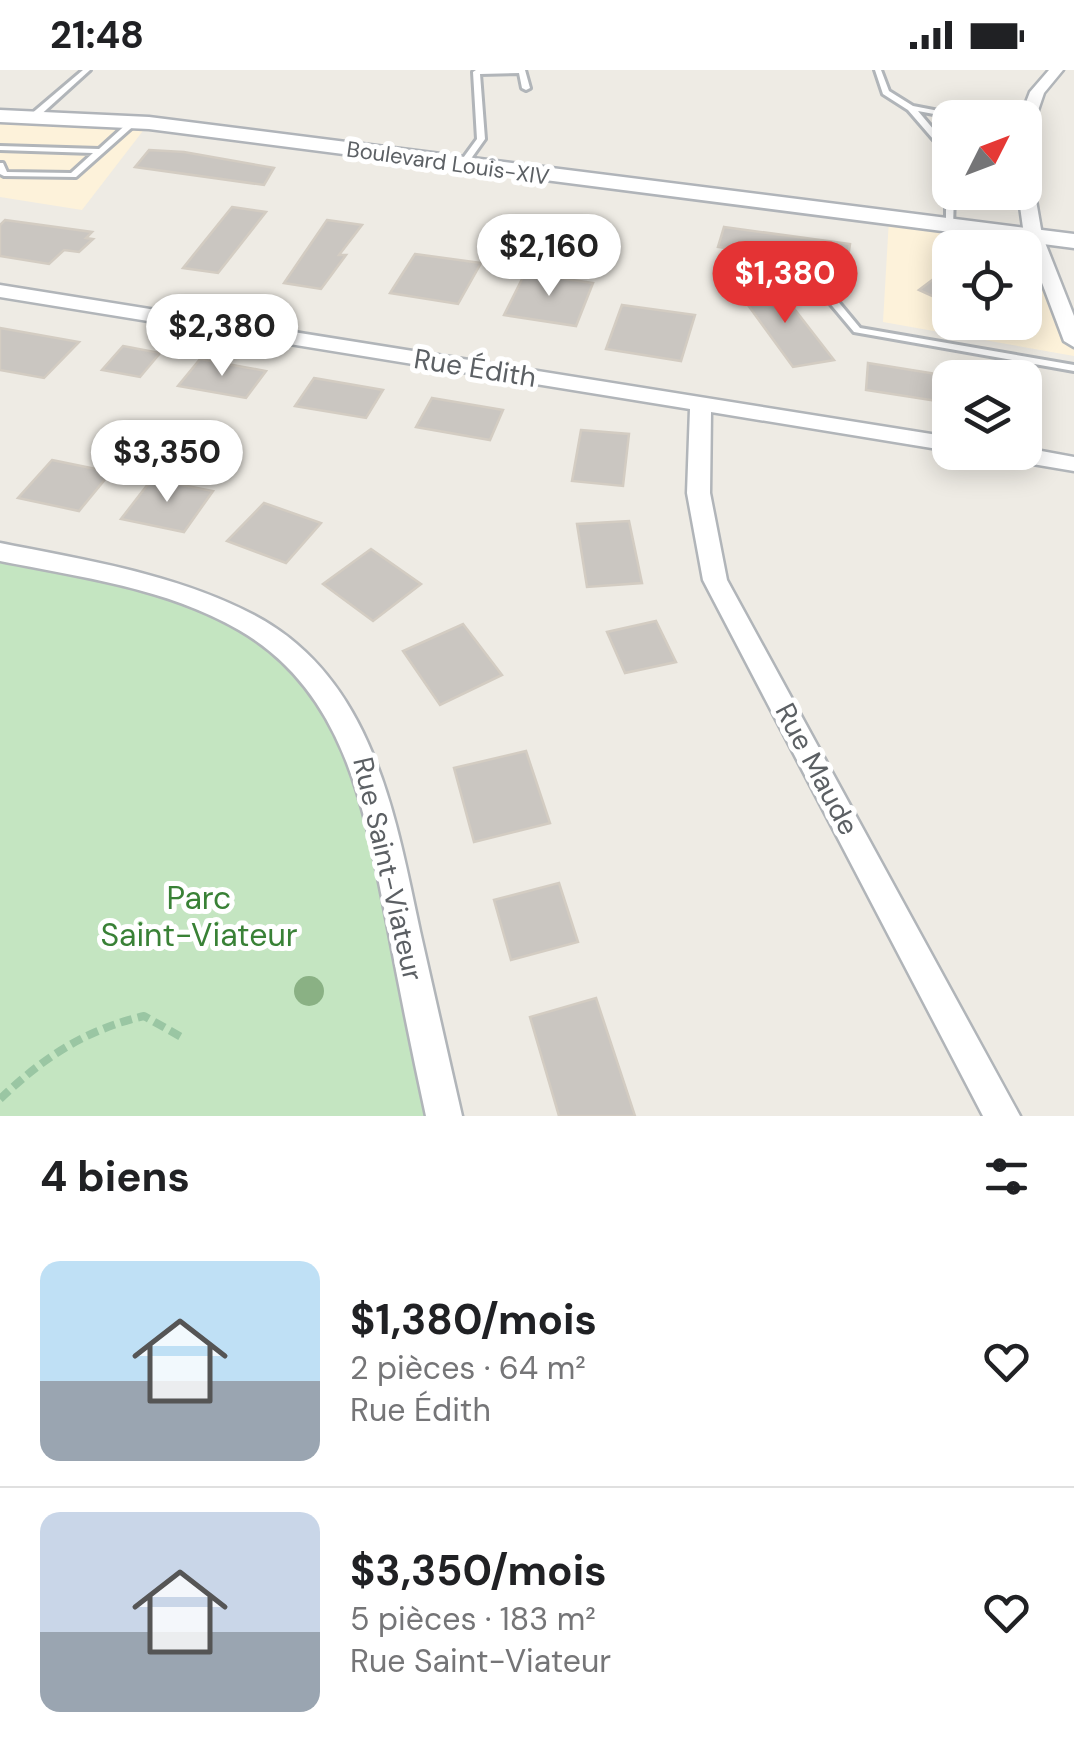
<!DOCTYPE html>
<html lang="fr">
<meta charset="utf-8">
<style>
body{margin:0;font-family:"DM Sans",sans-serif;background:#f6f6f6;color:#202124;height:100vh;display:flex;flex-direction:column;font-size:38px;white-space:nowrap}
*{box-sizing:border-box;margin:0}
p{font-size:32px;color:#757577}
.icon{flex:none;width:55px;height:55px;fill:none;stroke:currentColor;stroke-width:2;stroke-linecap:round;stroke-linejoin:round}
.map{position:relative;height:1046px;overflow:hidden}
.sheet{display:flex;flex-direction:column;background:#fff;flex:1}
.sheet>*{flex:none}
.needle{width:65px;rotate:48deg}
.fabs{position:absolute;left:932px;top:30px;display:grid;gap:20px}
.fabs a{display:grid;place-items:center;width:110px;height:110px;border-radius:20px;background:#fff;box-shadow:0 5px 25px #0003;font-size:50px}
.price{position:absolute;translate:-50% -85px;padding:0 22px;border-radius:35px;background:#fff;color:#222;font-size:32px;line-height:65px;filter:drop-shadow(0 2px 5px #0008)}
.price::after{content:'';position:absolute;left:50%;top:60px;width:30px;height:22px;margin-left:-15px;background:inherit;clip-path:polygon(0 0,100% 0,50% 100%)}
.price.selected{background:#e43334;color:#fff}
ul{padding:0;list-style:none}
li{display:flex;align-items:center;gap:30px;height:250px;padding:0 40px}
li+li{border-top:2px solid #e0e0e0}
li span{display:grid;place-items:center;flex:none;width:280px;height:200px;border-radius:20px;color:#555}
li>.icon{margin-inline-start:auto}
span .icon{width:120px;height:120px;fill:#fffc;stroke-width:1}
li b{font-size:42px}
h2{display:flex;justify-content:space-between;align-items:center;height:120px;padding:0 40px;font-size:42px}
.status{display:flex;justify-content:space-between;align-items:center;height:70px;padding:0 50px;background:#fff;direction:ltr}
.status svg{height:28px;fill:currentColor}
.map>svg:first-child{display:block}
.commercial{fill:#fdf2da;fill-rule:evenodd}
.green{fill:#c4e5c1}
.building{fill:#cac6c1;stroke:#d3ccc2;stroke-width:2.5}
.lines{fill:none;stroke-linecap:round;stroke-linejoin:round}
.service-casing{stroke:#b1b5b9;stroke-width:6}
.minor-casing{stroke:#b1b5b9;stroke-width:5}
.secondary-casing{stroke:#b0b4b9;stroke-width:5}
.path{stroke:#9ac6a3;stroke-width:8;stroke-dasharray:12 6;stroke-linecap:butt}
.service{fill:#fff;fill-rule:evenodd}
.minor{fill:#fff;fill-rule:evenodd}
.secondary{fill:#fff;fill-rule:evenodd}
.tree{fill:#8ab184}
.labels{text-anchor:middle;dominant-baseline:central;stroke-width:10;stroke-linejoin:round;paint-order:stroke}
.far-street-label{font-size:22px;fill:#5c6064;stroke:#fff}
.street-label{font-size:28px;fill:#5c6064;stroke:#fff}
.near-park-label{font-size:32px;fill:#398136;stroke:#fff}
</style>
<div class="status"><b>21:48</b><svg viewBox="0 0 49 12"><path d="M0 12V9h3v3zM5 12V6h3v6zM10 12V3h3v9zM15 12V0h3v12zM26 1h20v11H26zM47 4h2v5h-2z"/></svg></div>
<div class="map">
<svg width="1074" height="1046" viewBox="0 0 1074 1046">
<rect width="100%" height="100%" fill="#eeebe4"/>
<g class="commercial">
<path d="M0 46 149 53 82 140 0 127Z"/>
<path d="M889 149 1033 165 1074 271V286L883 252ZM950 178H1025V252H950Z"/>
</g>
<path class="green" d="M0 482 112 505 250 553 346 650 444 1046H0Z"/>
<g class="building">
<path d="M149 80 184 82 274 98 264 115 135 97Z"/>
<path d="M232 137 266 142 218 203 183 198Z"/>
<path d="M5 150 92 162 86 168 93 169 79 182 64 180 49 194 0 186V155Z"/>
<path d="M327 150 362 155 339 185H346L321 219 284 213Z"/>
<path d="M724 157 850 174 847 194 718 177Z"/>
<path d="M415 184 481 193 458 234 390 223Z"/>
<path d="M525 203 593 213 576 256 504 245Z"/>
<path d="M935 208 950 214V234L919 220Z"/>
<path d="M775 214 834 290 793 297 737 220Z"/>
<path d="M622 235 695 245 681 291 606 279Z"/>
<path d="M0 258 79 272 44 308 0 300Z"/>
<path d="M123 276 160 283 140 307 102 300Z"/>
<path d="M200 289 266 301 246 328 178 316Z"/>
<path d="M868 293 961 308H950V333L866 320Z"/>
<path d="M314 308 383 320 366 348 295 336Z"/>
<path d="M432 328 503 340 490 370 416 357Z"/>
<path d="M581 360 629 364 623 416 572 411Z"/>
<path d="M52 390 111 402 79 441 18 428Z"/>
<path d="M152 409 213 421 184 462 121 449Z"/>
<path d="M264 433 321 453 286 493 227 471Z"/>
<path d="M629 451 642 513 587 517 577 454Z"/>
<path d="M371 479 421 514 373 551 323 514Z"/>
<path d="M656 551 676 592 625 603 607 562Z"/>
<path d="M463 554 502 605 440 635 403 581Z"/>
<path d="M526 681 550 753 474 772 454 698Z"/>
<path d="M559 813 578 872 511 890 494 830Z"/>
<path d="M596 928 635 1046H559L530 947Z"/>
</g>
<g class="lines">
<g class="service-casing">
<g id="service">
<path d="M83 0H90L36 49H30V45Z"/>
<path d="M525 0 530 18 526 20 522 18 519 3 480 4 485 69 465 97H459L458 95 477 69 473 2 476 0Z"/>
<path d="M875 0H881L889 21 913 36 975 48H955L918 41 950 79V122H954L953 159 946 157V84L908 40 883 24Z"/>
<path d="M131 50 138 52 76 107 4 106 0 104V93H3L7 102 71 103 93 83 0 80V76L99 79Z"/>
<path d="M823 216 826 217 860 258 1074 295V301L854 262 818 219Z"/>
</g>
</g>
<g class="minor-casing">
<g id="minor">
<path d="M1049 0H1063L1044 23 1033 55 1025 60V48H1020L1030 22Z"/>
<path d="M1025 108 1033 113 1042 165 1074 246V277L1064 271 1024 165 1018 122H1025Z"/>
<path d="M0 215 950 367V381L711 342 710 423 727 510 1020 1046H983L703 510 687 423 690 339 0 227Z"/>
<path d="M1025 378 1074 387V401L1003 389 992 382H1025Z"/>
<path d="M0 473C86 490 176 504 254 545 372 607 395 743 420 861 434 923 448 985 462 1046H426C412 982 399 917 387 853 365 741 346 622 239 560 167 518 80 507 0 491Z"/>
</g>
</g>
<g class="secondary-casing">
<path id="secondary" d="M0 40 149 47 1074 164V178L149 59 0 52Z"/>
</g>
<path class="path" d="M0 1029C44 987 85 960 144 946L183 968"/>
<use href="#service" class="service"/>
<use href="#minor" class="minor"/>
<use href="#secondary" class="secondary"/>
</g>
<circle class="tree" cx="309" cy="921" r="15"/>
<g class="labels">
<g class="far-street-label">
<text transform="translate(448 93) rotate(8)">Boulevard Louis-XIV</text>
</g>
<g class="street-label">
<text transform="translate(475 298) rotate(9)">Rue Édith</text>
<text transform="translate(817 699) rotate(62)">Rue Maude</text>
<text transform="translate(388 799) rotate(77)">Rue Saint-Viateur</text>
</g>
<g class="near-park-label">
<text x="199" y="828">Parc<tspan x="199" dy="37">Saint-Viateur</tspan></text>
</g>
</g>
</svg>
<div class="fabs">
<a><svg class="needle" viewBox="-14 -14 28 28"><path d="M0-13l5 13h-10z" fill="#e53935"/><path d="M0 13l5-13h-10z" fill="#757577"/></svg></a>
<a><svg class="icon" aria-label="locate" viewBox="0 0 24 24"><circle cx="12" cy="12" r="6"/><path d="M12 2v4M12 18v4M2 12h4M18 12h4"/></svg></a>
<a><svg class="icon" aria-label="layers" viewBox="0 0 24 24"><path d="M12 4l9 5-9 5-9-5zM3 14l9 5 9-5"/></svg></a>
</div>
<b class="price" style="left:549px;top:229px">$2,160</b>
<b class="price selected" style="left:785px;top:256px">$1,380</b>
<b class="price" style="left:222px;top:309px">$2,380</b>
<b class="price" style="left:167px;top:435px">$3,350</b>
</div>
<section class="sheet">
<h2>4 biens<svg class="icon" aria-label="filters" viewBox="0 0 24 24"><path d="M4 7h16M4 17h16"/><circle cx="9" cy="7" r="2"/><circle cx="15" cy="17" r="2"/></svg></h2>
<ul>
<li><span style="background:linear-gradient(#bfe0f5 60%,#9aa5b1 0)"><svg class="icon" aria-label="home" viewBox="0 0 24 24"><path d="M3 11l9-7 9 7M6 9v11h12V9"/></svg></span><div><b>$1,380/mois</b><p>2 pièces · 64 m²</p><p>Rue Édith</p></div><svg class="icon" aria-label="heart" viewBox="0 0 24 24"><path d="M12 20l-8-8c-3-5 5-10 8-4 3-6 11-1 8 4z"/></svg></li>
<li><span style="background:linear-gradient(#c9d6e8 60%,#9aa5b1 0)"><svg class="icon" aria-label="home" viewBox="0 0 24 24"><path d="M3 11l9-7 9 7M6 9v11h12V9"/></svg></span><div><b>$3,350/mois</b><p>5 pièces · 183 m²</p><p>Rue Saint-Viateur</p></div><svg class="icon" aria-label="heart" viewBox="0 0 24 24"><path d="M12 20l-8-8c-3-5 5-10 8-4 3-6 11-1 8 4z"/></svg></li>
</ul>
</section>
